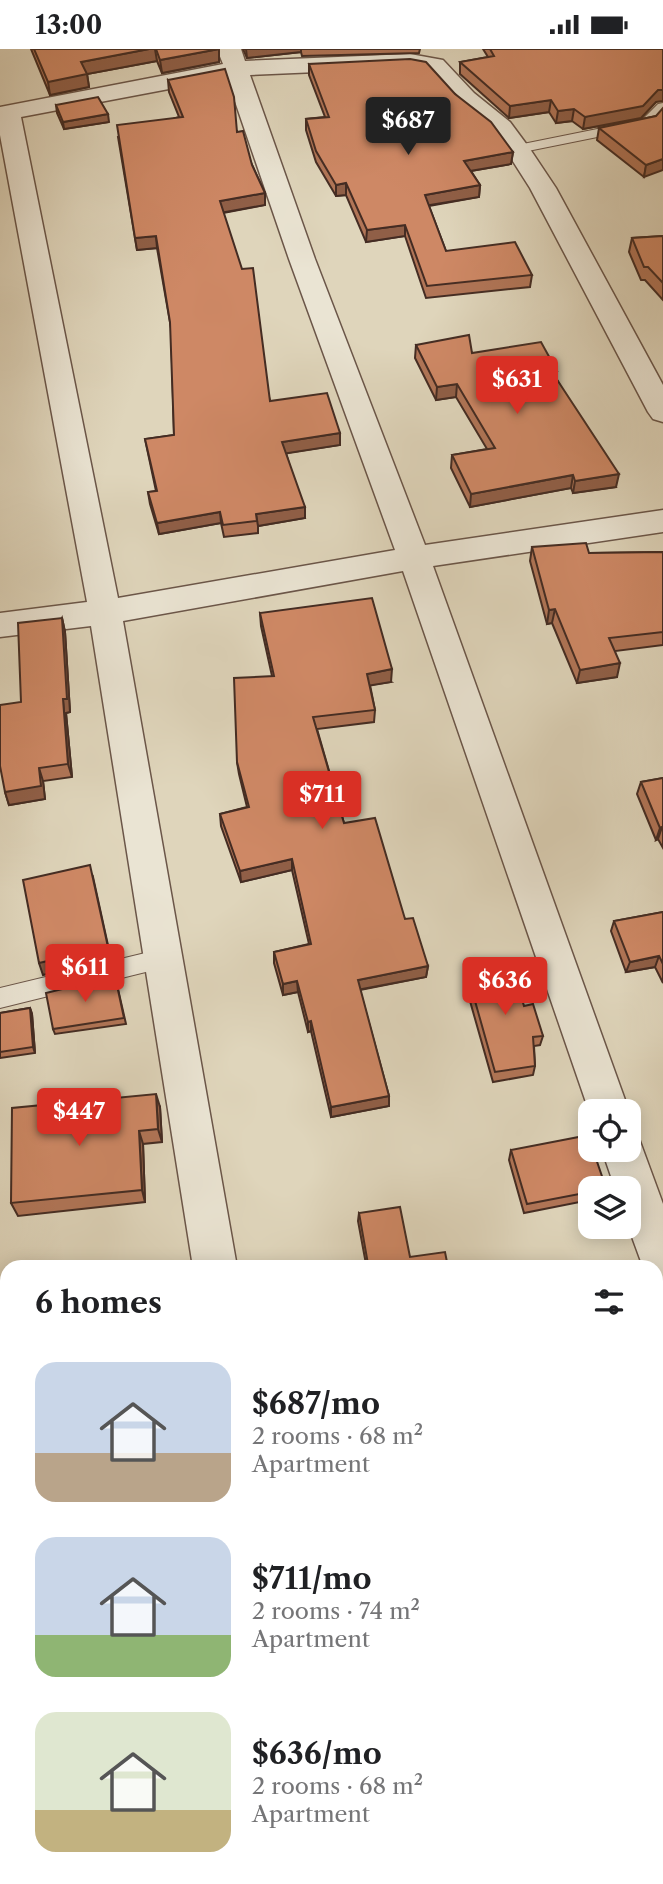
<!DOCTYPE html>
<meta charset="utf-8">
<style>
body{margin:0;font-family:"Libre Caslon Text",serif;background:#f6f6f6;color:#202124;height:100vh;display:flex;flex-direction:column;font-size:26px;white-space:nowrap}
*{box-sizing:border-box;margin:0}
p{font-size:23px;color:#757577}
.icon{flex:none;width:38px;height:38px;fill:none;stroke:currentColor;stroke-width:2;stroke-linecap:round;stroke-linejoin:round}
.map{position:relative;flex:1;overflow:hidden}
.side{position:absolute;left:0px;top:1211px;width:663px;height:625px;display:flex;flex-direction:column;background:#fff;border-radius:21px 21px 0 0;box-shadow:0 4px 18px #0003}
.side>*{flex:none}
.fabs{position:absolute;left:578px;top:1050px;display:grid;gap:14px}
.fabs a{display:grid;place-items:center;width:63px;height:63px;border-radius:14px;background:#fff;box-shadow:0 4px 18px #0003;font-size:35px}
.price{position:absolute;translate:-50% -60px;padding:0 16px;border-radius:7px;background:#d93025;color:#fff;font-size:23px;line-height:46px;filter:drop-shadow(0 2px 4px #0008)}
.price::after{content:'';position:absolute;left:50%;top:42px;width:21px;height:16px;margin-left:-10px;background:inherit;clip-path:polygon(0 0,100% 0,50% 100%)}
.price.active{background:#222;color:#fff}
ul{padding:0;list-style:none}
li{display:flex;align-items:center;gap:21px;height:175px;padding:0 35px}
li span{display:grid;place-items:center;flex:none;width:196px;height:140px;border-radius:21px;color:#555}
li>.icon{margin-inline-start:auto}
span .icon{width:84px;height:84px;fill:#fffc;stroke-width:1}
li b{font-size:30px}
h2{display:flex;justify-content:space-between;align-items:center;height:84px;padding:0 35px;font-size:30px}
.status{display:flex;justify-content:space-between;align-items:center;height:49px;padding:0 35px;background:#fff;direction:ltr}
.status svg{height:19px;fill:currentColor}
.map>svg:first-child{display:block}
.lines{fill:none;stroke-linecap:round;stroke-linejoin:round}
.service-casing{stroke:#6b5649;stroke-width:2}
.minor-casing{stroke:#6b5649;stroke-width:3}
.service{fill:#eae4d3;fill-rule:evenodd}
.minor{fill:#eae4d3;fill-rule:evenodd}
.wall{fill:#b17557;stroke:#442c23;stroke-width:2}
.shaded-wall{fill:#905f47;stroke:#442c23;stroke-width:2}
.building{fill:#ce8865;stroke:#442c23;stroke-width:2}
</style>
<div class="status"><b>13:00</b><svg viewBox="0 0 49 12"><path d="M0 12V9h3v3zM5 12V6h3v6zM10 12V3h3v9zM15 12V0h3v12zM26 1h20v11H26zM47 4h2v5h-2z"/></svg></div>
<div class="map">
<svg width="663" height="1835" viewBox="0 0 663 1835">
<rect width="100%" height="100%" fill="#dfd5bb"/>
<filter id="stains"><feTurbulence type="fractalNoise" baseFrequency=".00286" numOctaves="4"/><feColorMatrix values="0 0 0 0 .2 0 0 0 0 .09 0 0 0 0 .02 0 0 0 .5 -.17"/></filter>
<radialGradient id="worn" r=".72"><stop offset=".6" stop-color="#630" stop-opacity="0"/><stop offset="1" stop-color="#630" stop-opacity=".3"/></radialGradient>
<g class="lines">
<g class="service-casing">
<g id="service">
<path d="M663 54V66L652 77 518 104 511 100 518 96 642 71 658 55Z"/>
<path d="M162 900 170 903 173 910 170 917 0 959V939Z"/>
</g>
</g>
<g class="minor-casing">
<g id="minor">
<path d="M217 0H241L245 12 410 5 443 11 474 44 510 73 530 100 556 139 663 336V373L653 370 648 363 530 139 507 103 492 83 456 54 427 22 410 19 250 26 315 210 425 496 663 461V483L433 517 629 1062 628 1065V1062H590V1065L589 1062 403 522 123 572 237 1218H193L91 577 0 588V564L87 553 0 86V58L223 15ZM227 29 289 210 395 501 118 549 21 68Z"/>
<path d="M628 1084 638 1087 663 1155V1236L656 1233V1218H643L628 1177V1139H615L602 1101H628Z"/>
<path d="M663 1380V1426L656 1428V1382Z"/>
<path d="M0 1529H7V1577L0 1579Z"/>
<path d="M300 1829H354L356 1835H302Z"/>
</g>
</g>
<use href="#service" class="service"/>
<use href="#minor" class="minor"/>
</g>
<g class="wall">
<path d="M31 0H219V13L162 24 157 12 87 25 89 38 50 46Z"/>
<path d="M243 0H420L419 4 302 7 301 3 247 9Z"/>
<path d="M483 0H663L656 53 641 69 583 80 572 72 556 74 549 63 509 69 460 25V13L488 8Z"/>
<path d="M309 15 455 45 513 103 511 115 471 122 480 136 479 148 429 157 446 202 532 226 530 238 426 249 405 187 366 193 346 146 336 147 316 113 306 81V70L325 68 309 26Z"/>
<path d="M168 31 237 83 265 144V156L223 164 270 352 340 384V396L286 404 305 469 258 477V484L224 488 221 474 159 485 150 455 148 443 156 442 145 390 174 386 171 279 157 199 137 201 118 88 179 68 169 43Z"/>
<path d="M56 56 109 73 64 80 57 64Z"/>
<path d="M656 67 644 128 597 91 599 79Z"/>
<path d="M663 187V251L645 231H641L629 203 632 189Z"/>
<path d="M416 296 472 304 556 329 616 438 573 444 571 439 470 458 451 419 452 406 487 400 456 348 436 351 415 309Z"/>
<path d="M532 498 589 504 663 503V596L615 602 617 628 577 634 552 574 547 575 530 512Z"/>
<path d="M260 564 391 633 370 636 375 661 374 673 317 680 344 774 405 870 428 917 426 928 360 941 389 1047V1057L331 1068 311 982 308 983 298 943 283 946 274 914V903L309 895 292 821 241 833 221 777 220 765 247 758 239 725 237 713 272 627 261 577Z"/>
<path d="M62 569 65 583 70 663 66 664 72 728 43 732 45 750 9 756 5 743 21 653Z"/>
<path d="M663 729V799L658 790 656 791 637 745 641 733Z"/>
<path d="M663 863V934L655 918 626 923 611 882 614 872Z"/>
<path d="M466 920 524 957 543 987 540 996 534 997 535 1017 533 1026 493 1033 464 931Z"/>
<path d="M115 927 126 975 55 985 53 980Z"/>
<path d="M30 959 32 965 35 1004 0 1009V964Z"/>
<path d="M160 1058 162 1093 143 1095 145 1153 18 1167 11 1154Z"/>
<path d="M511 1101 590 1139V1151L524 1164 509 1111Z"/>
<path d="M359 1164 410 1208 366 1215 358 1172Z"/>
</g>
<g class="shaded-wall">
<path d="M149 0H155L157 12 87 25 89 38 50 46 48 33 81 13Z"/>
<path d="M219 0V13L162 24 160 11Z"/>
<path d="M246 0H301V3L247 9Z"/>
<path d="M658 41H663V52L656 53 641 69 583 80 585 68Z"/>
<path d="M551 51 549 63 509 69 510 57Z"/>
<path d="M574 60 572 72 556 74 558 62Z"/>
<path d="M108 65 109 73 64 80 63 73Z"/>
<path d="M513 103 511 115 464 123V112Z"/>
<path d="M663 110V121L644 128 646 116Z"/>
<path d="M346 134V146L336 147V136Z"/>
<path d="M480 136 479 148 424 157 425 146Z"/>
<path d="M265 144V156L220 164V152Z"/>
<path d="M405 176V187L366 193 367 181Z"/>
<path d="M156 187 157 199 137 201 135 189Z"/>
<path d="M457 335 456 348 436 351 437 338Z"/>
<path d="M340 384V396L282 405V393Z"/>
<path d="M619 425 616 438 573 444 575 432Z"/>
<path d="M573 426 571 439 470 458 471 445Z"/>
<path d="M305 458V469L258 477 256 465Z"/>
<path d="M220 463 221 474 159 485 157 474Z"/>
<path d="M555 560 552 574 547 575 549 561Z"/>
<path d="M62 569 65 583 70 663 66 664 72 728 68 715 63 650Z"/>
<path d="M620 614 617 628 577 634 580 621Z"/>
<path d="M392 620 391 633 367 637V625Z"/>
<path d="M39 719 43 732 45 750 9 756 5 743Z"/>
<path d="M662 778 658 790 656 791 660 779Z"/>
<path d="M292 810V821L241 833 240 822Z"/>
<path d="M93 828 111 910 43 926 39 914Z"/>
<path d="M659 907 655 918 626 923 630 913Z"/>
<path d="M428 917 426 928 357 941 358 931Z"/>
<path d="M297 932 298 943 283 946V935Z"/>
<path d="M30 959 32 965 35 1004 33 998Z"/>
<path d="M311 972V982L308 983V973Z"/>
<path d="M156 1045 160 1058 162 1093 158 1080Z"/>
<path d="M389 1047V1057L331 1068V1058Z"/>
<path d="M139 1082 143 1095 145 1153 142 1141Z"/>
<rect x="134" y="1829" width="4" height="6"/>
</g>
<g class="building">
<path d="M34 0H149L81 13 87 25 48 33Z"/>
<path d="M156 0H219L160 11Z"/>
<path d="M490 0H663V41H658L643 57 585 68 574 60 558 62 551 51 510 57 460 13 494 7Z"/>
<path d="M410 10 426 13 455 45 491 73 513 103 464 112 480 136 425 146 446 202 515 193 532 226 427 237 405 176 367 181 346 134 336 136 316 102 306 70 329 68 309 15Z"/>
<path d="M225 20 234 48 237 83 243 82 252 116 265 144 220 152 242 220 253 219 270 352 327 344 340 384 282 393 305 458 256 465 257 472 223 476 220 463 157 474 148 443 157 442 145 390 174 386 170 273 156 187 135 189 117 76 183 68 168 31Z"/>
<path d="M98 48 108 65 63 73 56 56Z"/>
<path d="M663 59V110L646 116 599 79 656 67Z"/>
<path d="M663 187V234L648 218H644L632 189Z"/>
<path d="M469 286 472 304 541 293 557 322 552 323 619 425 575 432 573 426 471 445 452 406 495 399 457 335 437 338 416 296Z"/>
<path d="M586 494 589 504 663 503V583L609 589 620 614 580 621 555 560 549 561 532 498Z"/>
<path d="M372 549 392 620 367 625 375 661 313 668 344 774 375 769 405 870 413 869 428 917 358 931 389 1047 331 1058 311 972 308 973 297 932 283 935 274 903 311 895 292 810 240 822 220 765 249 758 237 713 234 629 274 627 260 564Z"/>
<path d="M62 569 67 650H63L68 715 39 719 41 737 5 743 0 717V656L21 653 18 574Z"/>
<path d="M663 729V779L662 778 660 779 641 733Z"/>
<path d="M90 816 108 898 39 914 23 831Z"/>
<path d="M663 863V915L659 907 630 913 614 872Z"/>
<path d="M511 913 524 957 533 955 543 987 533 988 535 1017 495 1023 466 920Z"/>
<path d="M115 927 124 969 53 980 46 944Z"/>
<path d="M30 959 33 998 0 1003V964Z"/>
<path d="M156 1045 158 1080 139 1082 142 1141 11 1154 12 1059Z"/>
<path d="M589 1086 590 1101H593L606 1139H590V1143L527 1155 511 1101Z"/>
<path d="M400 1158 410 1208 445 1203 448 1218H356V1216L368 1215 359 1164Z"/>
<path d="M663 1434V1465L656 1466V1436Z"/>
<path d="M656 1489H663V1610L656 1611Z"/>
<path d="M7 1741V1792L0 1794V1743Z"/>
<rect x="75" y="1829" width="59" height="6"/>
<path d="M439 1829H619L622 1835H440Z"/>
</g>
<rect width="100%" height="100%" filter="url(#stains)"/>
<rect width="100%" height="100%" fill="url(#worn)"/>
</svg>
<div class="fabs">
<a><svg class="icon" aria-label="locate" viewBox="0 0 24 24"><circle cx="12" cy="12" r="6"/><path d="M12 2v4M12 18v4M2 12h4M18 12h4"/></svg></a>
<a><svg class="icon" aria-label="layers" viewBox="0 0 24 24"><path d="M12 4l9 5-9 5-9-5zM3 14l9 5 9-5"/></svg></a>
</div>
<b class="price active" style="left:408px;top:108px">$687</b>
<b class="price" style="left:517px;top:367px">$631</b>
<b class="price" style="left:322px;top:782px">$711</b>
<b class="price" style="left:85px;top:955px">$611</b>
<b class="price" style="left:505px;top:968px">$636</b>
<b class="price" style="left:79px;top:1099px">$447</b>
<section class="side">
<h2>6 homes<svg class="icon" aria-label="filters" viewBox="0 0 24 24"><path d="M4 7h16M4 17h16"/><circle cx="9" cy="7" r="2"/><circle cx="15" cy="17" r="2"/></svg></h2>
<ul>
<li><span style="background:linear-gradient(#c9d6e8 65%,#b9a48a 0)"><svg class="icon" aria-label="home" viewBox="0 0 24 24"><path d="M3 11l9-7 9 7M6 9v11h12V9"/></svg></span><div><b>$687/mo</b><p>2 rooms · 68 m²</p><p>Apartment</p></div></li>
<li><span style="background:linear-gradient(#c9d6e8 70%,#8fb573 0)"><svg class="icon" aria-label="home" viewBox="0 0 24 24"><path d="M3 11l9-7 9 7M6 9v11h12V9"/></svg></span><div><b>$711/mo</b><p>2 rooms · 74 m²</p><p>Apartment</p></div></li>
<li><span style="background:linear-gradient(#dfe7d0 70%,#c2b280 0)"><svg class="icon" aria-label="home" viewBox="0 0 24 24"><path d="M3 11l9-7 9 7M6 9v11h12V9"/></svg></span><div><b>$636/mo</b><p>2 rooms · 68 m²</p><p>Apartment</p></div></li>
</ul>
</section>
</div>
